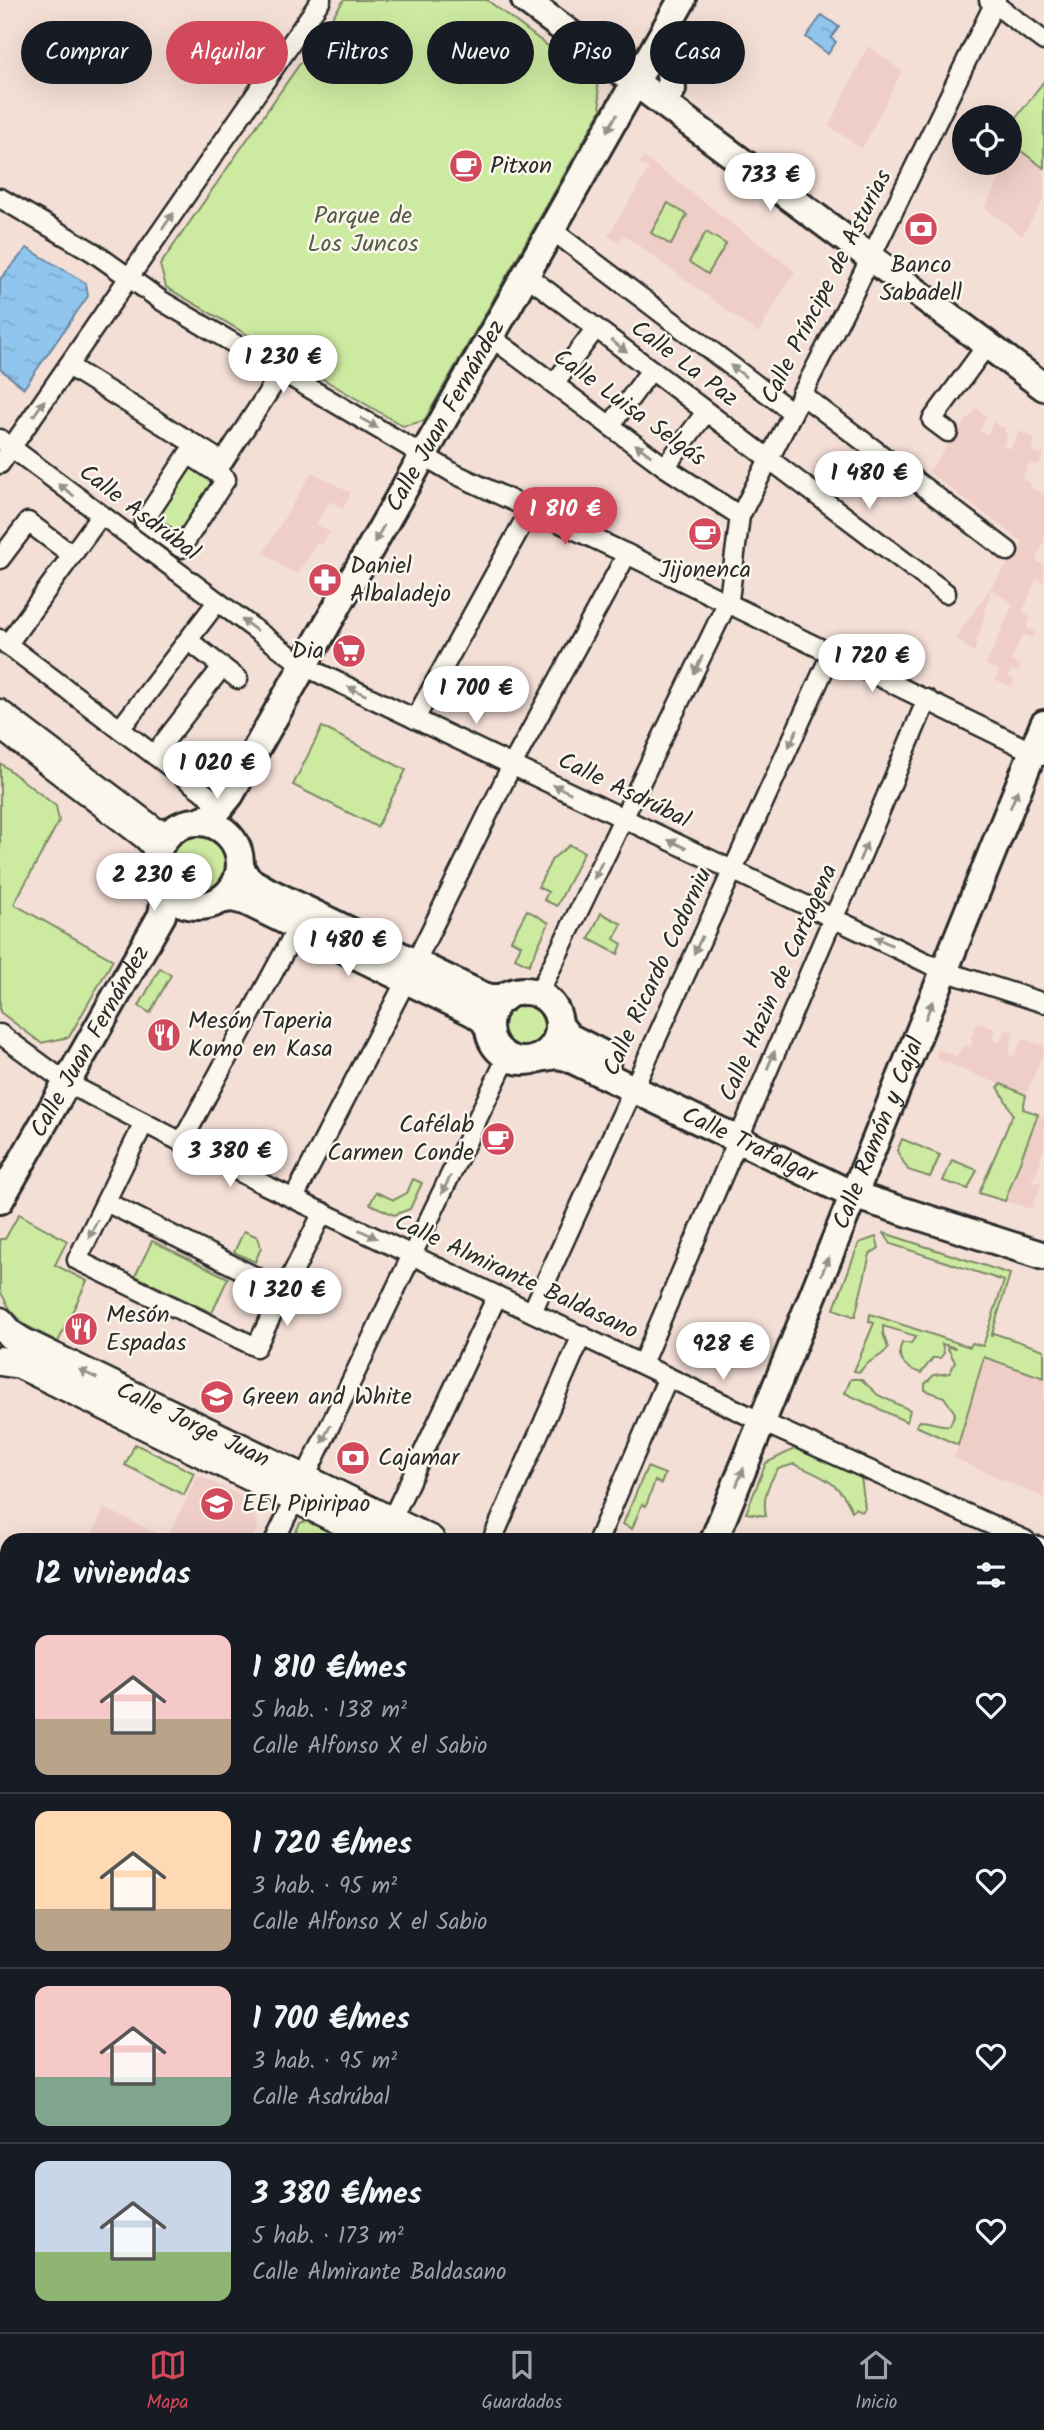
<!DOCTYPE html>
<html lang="es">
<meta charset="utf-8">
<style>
body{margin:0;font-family:Kalam,sans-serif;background:#242831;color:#f1f3f6;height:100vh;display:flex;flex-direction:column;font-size:26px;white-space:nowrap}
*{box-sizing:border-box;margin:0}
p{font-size:23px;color:#9ea1a6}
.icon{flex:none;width:38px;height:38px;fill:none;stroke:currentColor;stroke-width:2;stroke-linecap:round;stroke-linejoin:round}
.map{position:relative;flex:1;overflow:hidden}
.sheet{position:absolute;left:0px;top:1533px;width:1045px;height:800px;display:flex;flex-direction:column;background:#171b24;border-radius:21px 21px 0 0;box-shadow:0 7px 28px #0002}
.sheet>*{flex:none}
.hud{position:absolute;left:21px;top:21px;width:1003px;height:63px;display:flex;gap:14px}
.tools{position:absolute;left:952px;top:105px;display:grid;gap:14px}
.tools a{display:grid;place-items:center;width:70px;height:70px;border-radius:50%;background:#171b24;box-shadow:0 7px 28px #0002;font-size:35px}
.price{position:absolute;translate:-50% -60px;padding:0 16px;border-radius:24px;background:#fff;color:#222;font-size:23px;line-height:46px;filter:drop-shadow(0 2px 4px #0008)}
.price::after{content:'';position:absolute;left:50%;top:42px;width:21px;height:16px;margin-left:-10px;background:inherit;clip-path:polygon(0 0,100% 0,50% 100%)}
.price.on{background:#d1495b;color:#fff}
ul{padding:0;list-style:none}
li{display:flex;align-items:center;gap:21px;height:175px;padding:0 35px}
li+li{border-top:2px solid #363941}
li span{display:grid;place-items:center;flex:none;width:196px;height:140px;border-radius:14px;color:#555}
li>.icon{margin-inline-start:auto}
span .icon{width:84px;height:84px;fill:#fffc;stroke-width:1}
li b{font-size:30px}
h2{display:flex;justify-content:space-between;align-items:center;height:84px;padding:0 35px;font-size:30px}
.chip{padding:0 24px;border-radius:32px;background:#171b24;box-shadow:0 7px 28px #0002;font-size:24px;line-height:63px}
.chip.on{background:#d1495b;color:#fff}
.tabs{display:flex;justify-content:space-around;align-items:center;height:98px;border-top:2px solid #363941;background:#171b24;font-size:19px;color:#9ea1a6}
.tabs a{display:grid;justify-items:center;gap:4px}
.tabs .on{color:#d1495b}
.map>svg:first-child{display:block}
.built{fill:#efcec7}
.green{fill:#cdeaa1;stroke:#7c8a66;stroke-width:2}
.water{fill:url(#water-ripples);stroke:#6887a0;stroke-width:2}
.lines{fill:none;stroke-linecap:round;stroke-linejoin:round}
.street-casing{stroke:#2b2b2b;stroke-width:23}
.secondary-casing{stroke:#2b2b2b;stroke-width:32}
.primary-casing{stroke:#2b2b2b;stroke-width:33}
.street{stroke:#fbf7ec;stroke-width:18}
.secondary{stroke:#fbf7ec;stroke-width:26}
.primary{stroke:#fbf7ec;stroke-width:28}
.oneway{fill:#93918c}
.labels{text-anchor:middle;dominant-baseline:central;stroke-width:5;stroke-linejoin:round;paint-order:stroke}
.poi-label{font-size:24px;fill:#2b2b2b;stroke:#fbf7ec;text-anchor:start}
.park-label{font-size:24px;fill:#545b48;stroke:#fbf7ec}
.street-label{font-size:24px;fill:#2b2b2b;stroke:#fbf7ec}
</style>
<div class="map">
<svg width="1044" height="2332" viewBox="0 0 1044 2332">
<defs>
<pattern id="water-ripples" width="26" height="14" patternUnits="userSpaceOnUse" patternTransform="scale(1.75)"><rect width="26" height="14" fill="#90c5ee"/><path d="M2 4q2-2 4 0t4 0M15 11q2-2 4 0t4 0" fill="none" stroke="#7ca9cc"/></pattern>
</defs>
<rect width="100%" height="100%" fill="#f4dfd6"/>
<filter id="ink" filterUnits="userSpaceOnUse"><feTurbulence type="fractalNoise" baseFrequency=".0143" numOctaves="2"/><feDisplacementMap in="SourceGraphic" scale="14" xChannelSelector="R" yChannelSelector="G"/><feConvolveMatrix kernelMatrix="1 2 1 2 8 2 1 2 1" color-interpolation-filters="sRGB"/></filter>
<g filter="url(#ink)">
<g class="built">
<path d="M868 46 902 71 862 149 829 126Z"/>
<path d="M1015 147 1044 168V199L1022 236 985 208 1007 163H1010Z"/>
<path d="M644 157 795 271 758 333 624 235 619 242 608 236 649 169 639 163Z"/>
<path d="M976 408 986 416 980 432 988 434 993 422 1005 428 1004 432 1007 434 1003 446 1010 449 1019 431 1035 439 1031 451 1041 455 1044 448 1041 464 1038 463 1036 466 1029 463 1022 479 1032 483 1030 488 1044 494V542L1036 561 1044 565V583L1037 578 1023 611 1030 617 1026 628 1035 632 1032 638 1023 634 1011 661 1021 666 1019 672 1011 670 1008 677 1014 679 1012 686 996 680 999 670 986 665 1013 604 991 589 974 653 955 638 1023 542 928 472Z"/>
<path d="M312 472 351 493 343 509 330 501 316 524 330 532 321 545 316 543 298 574 288 570 264 552Z"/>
<path d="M977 1023 995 1029 992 1040 1000 1043 1005 1029 1013 1032 1009 1055 1014 1057 1022 1039 1044 1045V1052L1026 1095 935 1058 938 1049 956 1056 965 1045 970 1047 973 1041 970 1040Z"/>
<path d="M1038 1114 1044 1116V1147L1038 1170 1031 1181 1042 1183 1031 1209 1005 1201Z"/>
<path d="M985 1357 1044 1376V1498L954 1458Z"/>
<path d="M198 1475 249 1500 258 1527 252 1540 90 1539 104 1508 167 1538Z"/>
<path d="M159 2326H243L246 2332H156Z"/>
</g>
<g class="green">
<path d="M344 0H487L597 83 601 110 424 421 403 426 166 287 160 265Z"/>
<path d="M1044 81V168L1010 143V126Z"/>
<path d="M668 203 687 215 671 245 651 233Z"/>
<path d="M706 232 726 244 708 274 689 262Z"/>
<path d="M188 454 226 479 181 548 144 521Z"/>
<path d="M322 727 406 770 377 827 293 785Z"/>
<path d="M0 763 56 806 59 821 14 904 113 960 69 1037 41 1043 0 1012Z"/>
<circle cx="198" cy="863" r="28"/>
<path d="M570 845 584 852 557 906 544 900 548 892 538 887 552 859Z"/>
<path d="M527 910 549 923 529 965 515 958 521 945 511 940Z"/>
<path d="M601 913 622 924 614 939 622 944 618 954 589 939Z"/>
<path d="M160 968 171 975 150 1013 139 1006Z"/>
<path d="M524 1004 539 1011 545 1025 540 1040 525 1048C495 1045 494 1009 524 1004Z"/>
<path d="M1001 1084 1026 1095 1023 1109 1038 1114 1005 1201 979 1193 1013 1114 998 1087Z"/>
<path d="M902 1139 940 1155 930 1177 908 1170 897 1151Z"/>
<path d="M952 1160 977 1170 968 1189 943 1181Z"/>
<path d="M413 1179 422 1183 410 1209 394 1215 370 1204 376 1192 394 1200 407 1193Z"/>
<path d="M19 1214 67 1241 55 1265 87 1281 58 1342 25 1325 10 1309 0 1291V1239H5Z"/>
<path d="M244 1231 258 1237 261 1248 255 1262 234 1252Z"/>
<path d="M884 1233 1010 1274 991 1337 993 1333 1044 1350V1378L984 1357 958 1445 916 1426 920 1421C930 1421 942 1427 950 1425L955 1413 944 1397 925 1390V1384L934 1375 950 1373 955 1362 947 1347 956 1348 942 1344 944 1353 940 1358H933L921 1373C906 1369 895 1359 902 1343H911L916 1336 883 1326V1333L888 1348C881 1359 867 1359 860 1372L854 1371 874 1323 869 1321 870 1314 970 1347 972 1343 983 1346 1004 1281 891 1244Z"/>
<path d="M876 1237 879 1248 870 1254 855 1317 834 1309 859 1243Z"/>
<path d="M152 1241 228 1278 212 1313 135 1276Z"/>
<path d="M851 1379H861L878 1395 910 1410 907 1422 845 1393Z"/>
<path d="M135 1444 194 1473 184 1495 125 1465Z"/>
<path d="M796 1448 861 1477 865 1508 862 1512 855 1508 852 1511C840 1482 821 1476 794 1464L778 1469C768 1485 762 1497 766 1516L746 1513 766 1463Z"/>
<path d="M647 1467 665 1474 661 1484 655 1481 646 1506 642 1504 632 1529 623 1524Z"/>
<path d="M314 1519 356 1540H292L300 1523Z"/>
<path d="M0 1612 7 1616V1757L0 1754Z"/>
<path d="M7 2160V2326H122L119 2332H0V2175Z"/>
</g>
<g class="water">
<path d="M822 15 839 27 831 38 836 42 828 54 806 37Z"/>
<path d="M27 248 86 283 88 296 24 388 0 369V279Z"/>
</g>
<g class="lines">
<g class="street-casing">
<g id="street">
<path d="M989 0 1044 41"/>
<path d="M0 198 93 252 162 301 455 474 627 554 1041 756"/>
<path d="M552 230 792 412"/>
<path d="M526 275 946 593"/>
<path d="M491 337 665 467 740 516"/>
<path d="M68 366 223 462 282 371"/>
<path d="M554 384 596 328"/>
<path d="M801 394 1008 551"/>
<path d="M610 426 651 370"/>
<path d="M948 432 932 420 987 345"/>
<path d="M0 439 304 666 944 971 1044 1003"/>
<path d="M188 454 226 479 181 548 144 521Z"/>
<path d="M0 464 321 0"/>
<path d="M665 467 706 412"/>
<path d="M0 559 28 522 72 555"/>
<path d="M0 639 222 806"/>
<path d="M188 640 238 679"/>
<path d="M7 645 101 515"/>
<path d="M0 709 157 828 167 829 178 826"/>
<path d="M415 719 530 510"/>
<path d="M120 729 217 602"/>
<path d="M0 730 143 839 150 846 156 860"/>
<path d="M154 755 222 667"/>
<path d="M538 995 729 599 740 516 852 296 996 0"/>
<path d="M0 1034 67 1083 265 1185 762 1422 1025 1540"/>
<path d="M144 1123 77 1260 256 1347 323 1212"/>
<path d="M182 1142 303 917"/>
<path d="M294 1198 415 963 512 765 627 554"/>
<path d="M106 1202 284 1291"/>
<path d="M532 1312 831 654"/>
<path d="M642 1364 833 918 849 885 927 699"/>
<path d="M391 1521 497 1296"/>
<path d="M275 1540 507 1057"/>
<path d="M492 1540 582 1335"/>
<path d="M598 1540 668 1377"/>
<path d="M1038 1546 1044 1549"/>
<path d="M0 1793 7 1796"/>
<path d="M0 1902 7 1905"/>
<path d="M1038 2046 1044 2051"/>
<path d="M0 2114 7 2099"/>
<path d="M1038 2238 1040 2192"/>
<path d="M1038 2295 1044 2296"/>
<path d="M296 2326 310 2332"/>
<path d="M983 2326V2332"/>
<path d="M136 2332 139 2326"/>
<path d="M263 2332 265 2326"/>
<path d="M557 2332 559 2326"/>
</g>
</g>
<g class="secondary-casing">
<g id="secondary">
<path d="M525 0 1044 387"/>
<path d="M652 54C672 56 669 73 672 89"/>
<circle cx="198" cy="864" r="42"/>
<path id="s1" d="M197 822 214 815 230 795 682 0"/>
<path d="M240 867 248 880 269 892 481 995 490 998H504"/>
<path d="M220 900 232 898 245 901 474 1013 484 1020 489 1029"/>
<circle cx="524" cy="1026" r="35"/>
<path d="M559 1025 569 1037 608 1057"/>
<path id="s2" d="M539 1058 557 1055 567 1057 853 1195 1044 1256"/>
<path id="s3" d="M0 1200 162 915 164 902 159 881"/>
<path id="s4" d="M714 1540 1044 724"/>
<path d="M394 2332 397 2326"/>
</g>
</g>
<g class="primary-casing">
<g id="primary">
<path id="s5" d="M0 1322 11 1335 22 1342 430 1540"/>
<path d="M0 1361 20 1364 381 1540"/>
<path d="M1038 1805 1044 1802"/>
<path d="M1038 1892 1044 1896"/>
<path d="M1038 1960 1044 1951"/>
<path d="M790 2332 792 2326"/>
</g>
</g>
<use href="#street" class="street"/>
<use href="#secondary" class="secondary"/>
<use href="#primary" class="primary"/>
</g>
<defs><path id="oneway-solid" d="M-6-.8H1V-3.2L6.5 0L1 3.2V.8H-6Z" transform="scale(1.75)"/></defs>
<g class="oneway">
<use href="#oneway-solid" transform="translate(612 123) rotate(120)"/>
<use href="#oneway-solid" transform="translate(168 221) rotate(-55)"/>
<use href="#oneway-solid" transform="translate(619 346) rotate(37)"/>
<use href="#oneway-solid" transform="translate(738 371) rotate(-143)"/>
<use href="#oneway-solid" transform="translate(39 408) rotate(-55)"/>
<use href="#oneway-solid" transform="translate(369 423) rotate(30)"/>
<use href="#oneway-solid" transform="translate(643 450) rotate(-143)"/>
<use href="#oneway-solid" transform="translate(66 490) rotate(-143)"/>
<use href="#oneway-solid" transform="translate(379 534) rotate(120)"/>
<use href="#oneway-solid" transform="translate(249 625) rotate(-143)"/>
<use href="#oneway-solid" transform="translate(698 665) rotate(116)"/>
<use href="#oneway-solid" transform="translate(357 691) rotate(-155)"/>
<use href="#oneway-solid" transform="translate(793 738) rotate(115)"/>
<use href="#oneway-solid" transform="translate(562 789) rotate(-154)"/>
<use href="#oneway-solid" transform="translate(1014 799) rotate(-68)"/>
<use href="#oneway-solid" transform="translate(677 844) rotate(-155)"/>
<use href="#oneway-solid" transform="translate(863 852) rotate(-67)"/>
<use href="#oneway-solid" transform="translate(598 870) rotate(116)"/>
<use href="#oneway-solid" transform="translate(883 941) rotate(-155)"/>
<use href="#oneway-solid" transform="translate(698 945) rotate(115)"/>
<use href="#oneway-solid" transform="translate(929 1010) rotate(-68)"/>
<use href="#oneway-solid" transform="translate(771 1060) rotate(-67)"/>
<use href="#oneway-solid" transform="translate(446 1185) rotate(116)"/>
<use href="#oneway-solid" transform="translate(93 1229) rotate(116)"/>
<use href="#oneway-solid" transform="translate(368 1234) rotate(26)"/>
<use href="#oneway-solid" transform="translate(825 1266) rotate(-68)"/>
<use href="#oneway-solid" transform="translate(88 1374) rotate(-154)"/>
<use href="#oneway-solid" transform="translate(326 1434) rotate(116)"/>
<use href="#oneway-solid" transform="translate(740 1477) rotate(-68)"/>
</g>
</g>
<defs>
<g id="cafe-disc" transform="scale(1.75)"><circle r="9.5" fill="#d1495b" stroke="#fbf7ec"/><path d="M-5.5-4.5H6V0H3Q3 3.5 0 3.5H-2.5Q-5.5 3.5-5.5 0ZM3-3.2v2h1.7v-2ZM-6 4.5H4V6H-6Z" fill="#fff"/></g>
<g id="bank-disc" transform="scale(1.75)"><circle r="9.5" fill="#d1495b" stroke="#fbf7ec"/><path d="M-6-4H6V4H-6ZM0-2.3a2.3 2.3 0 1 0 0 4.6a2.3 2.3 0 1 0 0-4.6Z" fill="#fff"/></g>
<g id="pharmacy-disc" transform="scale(1.75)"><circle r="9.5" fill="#d1495b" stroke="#fbf7ec"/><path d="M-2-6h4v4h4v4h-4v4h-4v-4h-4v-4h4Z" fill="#fff"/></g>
<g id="supermarket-disc" transform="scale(1.75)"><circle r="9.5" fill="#d1495b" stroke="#fbf7ec"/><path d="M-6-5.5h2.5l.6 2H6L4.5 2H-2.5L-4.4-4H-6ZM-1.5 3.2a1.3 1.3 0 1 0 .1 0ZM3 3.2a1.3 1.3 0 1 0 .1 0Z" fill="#fff"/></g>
<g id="restaurant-disc" transform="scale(1.75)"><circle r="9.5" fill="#d1495b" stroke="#fbf7ec"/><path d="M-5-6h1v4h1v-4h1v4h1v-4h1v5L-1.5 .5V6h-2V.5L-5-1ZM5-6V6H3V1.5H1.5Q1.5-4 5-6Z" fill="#fff"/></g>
<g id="school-disc" transform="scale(1.75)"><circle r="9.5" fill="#d1495b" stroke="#fbf7ec"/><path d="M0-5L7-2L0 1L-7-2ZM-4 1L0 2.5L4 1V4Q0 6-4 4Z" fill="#fff"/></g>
</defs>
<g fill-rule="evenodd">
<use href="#cafe-disc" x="466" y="166"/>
<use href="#bank-disc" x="921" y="229"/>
<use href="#cafe-disc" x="705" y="534"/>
<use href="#pharmacy-disc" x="325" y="580"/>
<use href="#supermarket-disc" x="349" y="651"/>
<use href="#restaurant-disc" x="164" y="1035"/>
<use href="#cafe-disc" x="498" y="1139"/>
<use href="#restaurant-disc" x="81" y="1329"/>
<use href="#school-disc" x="217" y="1397"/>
<use href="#bank-disc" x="353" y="1458"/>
<use href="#school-disc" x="217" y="1504"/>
</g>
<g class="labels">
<g class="poi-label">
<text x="490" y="166">Pitxon</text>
<text x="921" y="265" text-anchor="middle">Banco<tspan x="921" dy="28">Sabadell</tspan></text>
<text x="350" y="566">Daniel<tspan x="350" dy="28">Albaladejo</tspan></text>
<text x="705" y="570" text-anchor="middle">Jijonenca</text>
<text x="324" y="651" text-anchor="end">Dia</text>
<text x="188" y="1021">Mesón Taperia<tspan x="188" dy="28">Komo en Kasa</tspan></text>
<text x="474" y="1125" text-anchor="end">Cafélab<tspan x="474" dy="28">Carmen Conde</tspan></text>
<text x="106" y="1315">Mesón<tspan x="106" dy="28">Espadas</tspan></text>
<text x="242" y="1397">Green and White</text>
<text x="378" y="1458">Cajamar</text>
<text x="242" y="1504">EEI Pipiripao</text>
</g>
<g class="park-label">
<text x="363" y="216">Parque de<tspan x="363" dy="28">Los Juncos</tspan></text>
</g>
<g class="street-label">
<text transform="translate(827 287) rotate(-63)">Calle Príncipe de Asturias</text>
<text transform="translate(684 364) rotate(37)">Calle La Paz</text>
<text transform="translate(629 408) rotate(36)">Calle Luisa Selgás</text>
<text stroke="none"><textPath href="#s1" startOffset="480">Calle Juan Fernández</textPath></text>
<text transform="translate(139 513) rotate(37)">Calle Asdrúbal</text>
<text transform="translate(624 791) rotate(26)">Calle Asdrúbal</text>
<text transform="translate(658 972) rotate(-65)">Calle Ricardo Codorniu</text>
<text transform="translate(779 983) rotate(-66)">Calle Hazin de Cartagena</text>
<text stroke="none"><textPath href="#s3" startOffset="182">Calle Juan Fernández</textPath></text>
<text stroke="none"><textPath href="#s4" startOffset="439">Calle Ramón y Cajal</textPath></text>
<text stroke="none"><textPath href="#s2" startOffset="231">Calle Trafalgar</textPath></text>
<text transform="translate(516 1277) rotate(25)">Calle Almirante Baldasano</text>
<text stroke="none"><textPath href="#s5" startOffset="220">Calle Jorge Juan</textPath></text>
</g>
</g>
</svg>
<div class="tools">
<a><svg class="icon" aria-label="locate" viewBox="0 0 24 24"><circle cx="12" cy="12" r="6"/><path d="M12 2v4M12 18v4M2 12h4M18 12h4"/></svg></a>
</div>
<b class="price" style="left:770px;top:213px">733 €</b>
<b class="price" style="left:283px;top:395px">1 230 €</b>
<b class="price" style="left:869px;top:511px">1 480 €</b>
<b class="price on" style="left:565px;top:547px">1 810 €</b>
<b class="price" style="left:872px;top:694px">1 720 €</b>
<b class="price" style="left:476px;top:726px">1 700 €</b>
<b class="price" style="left:217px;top:801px">1 020 €</b>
<b class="price" style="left:154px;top:913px">2 230 €</b>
<b class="price" style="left:348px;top:978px">1 480 €</b>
<b class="price" style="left:230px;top:1189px">3 380 €</b>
<b class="price" style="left:287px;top:1328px">1 320 €</b>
<b class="price" style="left:723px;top:1382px">928 €</b>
<div class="hud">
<a class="chip">Comprar</a>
<a class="chip on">Alquilar</a>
<a class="chip">Filtros</a>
<a class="chip">Nuevo</a>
<a class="chip">Piso</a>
<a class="chip">Casa</a>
</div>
<section class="sheet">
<h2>12 viviendas<svg class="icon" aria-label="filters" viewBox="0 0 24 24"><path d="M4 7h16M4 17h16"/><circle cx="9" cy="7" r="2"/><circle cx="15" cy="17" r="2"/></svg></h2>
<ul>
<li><span style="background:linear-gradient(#f6c9c9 60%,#b9a48a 0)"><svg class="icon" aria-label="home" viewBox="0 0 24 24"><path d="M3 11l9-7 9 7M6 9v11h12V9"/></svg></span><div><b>1 810 €/mes</b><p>5 hab. · 138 m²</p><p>Calle Alfonso X el Sabio</p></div><svg class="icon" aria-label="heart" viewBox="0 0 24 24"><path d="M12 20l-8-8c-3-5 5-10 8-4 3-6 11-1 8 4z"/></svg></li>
<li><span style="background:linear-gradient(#ffd9b3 70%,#b9a48a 0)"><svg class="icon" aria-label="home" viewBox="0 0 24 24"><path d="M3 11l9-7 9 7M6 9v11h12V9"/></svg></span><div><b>1 720 €/mes</b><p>3 hab. · 95 m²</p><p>Calle Alfonso X el Sabio</p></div><svg class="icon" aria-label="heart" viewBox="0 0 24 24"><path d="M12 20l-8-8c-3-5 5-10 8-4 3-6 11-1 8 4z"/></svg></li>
<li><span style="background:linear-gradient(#f6c9c9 65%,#7fa58c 0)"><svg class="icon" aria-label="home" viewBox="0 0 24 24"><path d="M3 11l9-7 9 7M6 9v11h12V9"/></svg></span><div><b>1 700 €/mes</b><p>3 hab. · 95 m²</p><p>Calle Asdrúbal</p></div><svg class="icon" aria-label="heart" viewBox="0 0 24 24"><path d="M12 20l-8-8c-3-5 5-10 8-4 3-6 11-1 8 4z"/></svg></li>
<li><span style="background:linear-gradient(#c9d6e8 65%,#8fb573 0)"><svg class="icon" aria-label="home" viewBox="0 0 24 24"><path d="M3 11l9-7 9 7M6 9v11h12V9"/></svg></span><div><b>3 380 €/mes</b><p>5 hab. · 173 m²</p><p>Calle Almirante Baldasano</p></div><svg class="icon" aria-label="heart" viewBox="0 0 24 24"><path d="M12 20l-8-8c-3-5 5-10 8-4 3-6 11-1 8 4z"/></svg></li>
</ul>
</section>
</div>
<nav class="tabs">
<a class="on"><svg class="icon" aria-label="map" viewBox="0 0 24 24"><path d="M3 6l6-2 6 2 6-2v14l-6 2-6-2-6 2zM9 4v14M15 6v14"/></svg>Mapa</a>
<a><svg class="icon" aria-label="saved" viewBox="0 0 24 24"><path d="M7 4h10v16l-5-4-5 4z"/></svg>Guardados</a>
<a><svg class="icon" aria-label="home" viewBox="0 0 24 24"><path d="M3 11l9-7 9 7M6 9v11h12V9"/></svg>Inicio</a>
</nav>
